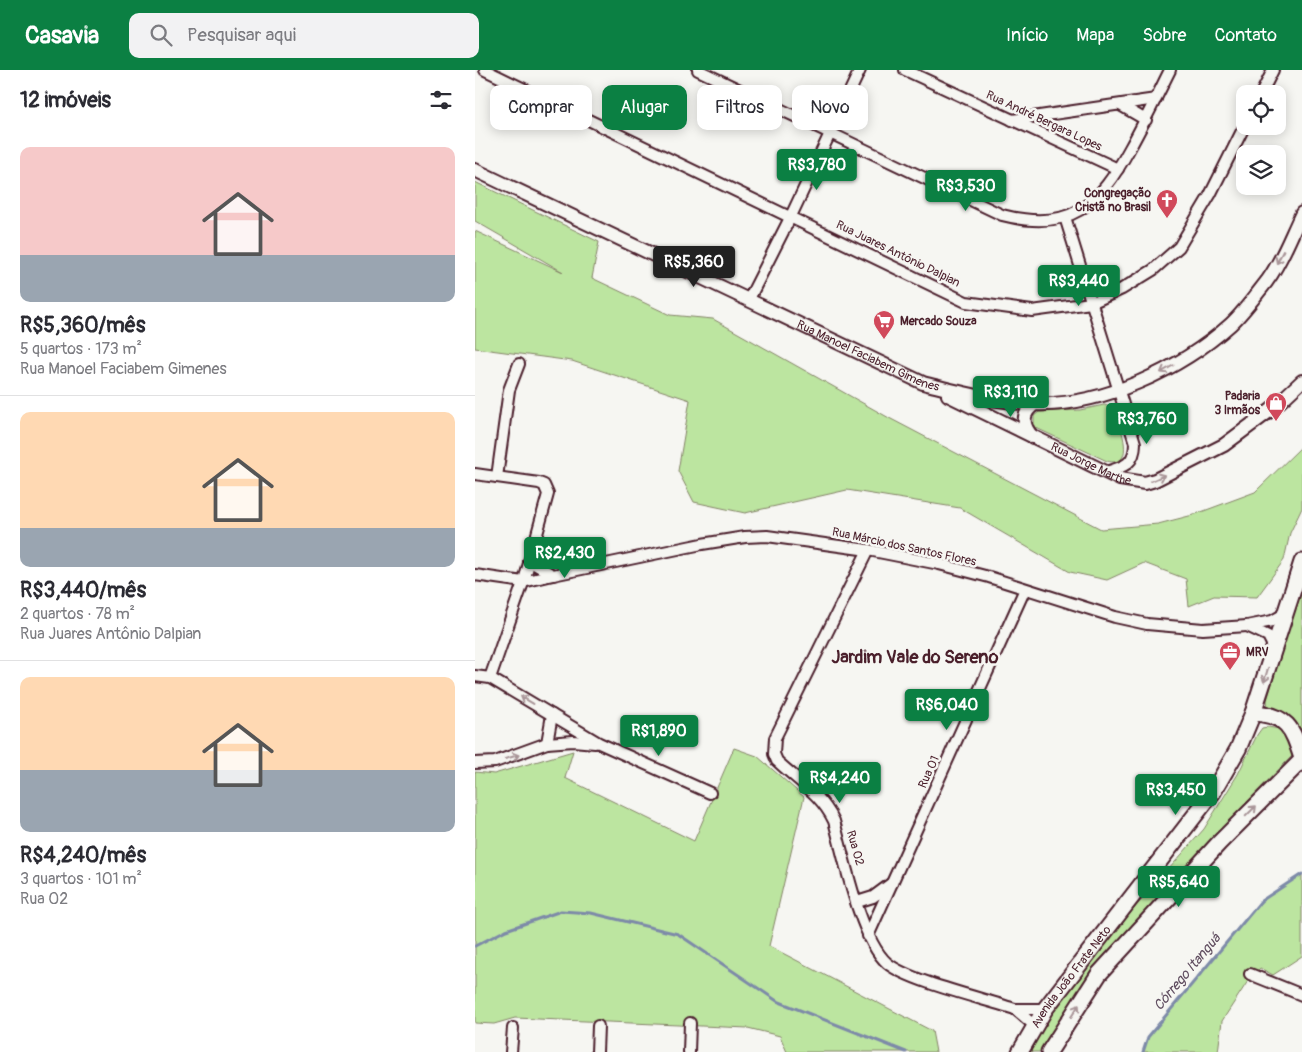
<!DOCTYPE html>
<html lang="pt">
<meta charset="utf-8">
<style>
body{margin:0;font-family:Pangolin,sans-serif;background:#f2f2f3;color:#2b2b33;height:100vh;display:flex;flex-direction:column;font-size:19px;white-space:nowrap}
*{box-sizing:border-box;margin:0}
p{font-size:16px;color:#7c7c81}
.icon{flex:none;width:28px;height:28px;fill:none;stroke:currentColor;stroke-width:2;stroke-linecap:round;stroke-linejoin:round}
.map{position:relative;flex:1;overflow:hidden}
.sheet{display:flex;flex-direction:column;background:#fff;width:475px}
.sheet>*{flex:none}
.top-card{position:absolute;left:15px;top:15px;width:475px;height:45px;display:flex;gap:10px}
.fabs{position:absolute;left:761px;top:15px;display:grid;gap:10px}
.fabs a{display:grid;place-items:center;width:50px;height:50px;border-radius:10px;background:#fff;box-shadow:0 2px 12px #0003;font-size:25px}
.price{position:absolute;translate:-50% -42px;padding:0 11px;border-radius:5px;background:#0b8043;color:#fff;font-size:16px;line-height:32px;filter:drop-shadow(0 1px 2px #0008)}
.price::after{content:'';position:absolute;left:50%;top:30px;width:15px;height:11px;margin-left:-8px;background:inherit;clip-path:polygon(0 0,100% 0,50% 100%)}
.price.current{background:#222;color:#fff}
ul{padding:0;list-style:none}
li{display:grid;align-content:center;gap:10px;height:265px;padding:0 20px}
li+li{border-top:1px solid #e1e1e2}
li span{display:grid;place-items:center;height:155px;border-radius:10px;color:#555}
li>.icon{margin-inline-start:auto}
span .icon{width:90px;height:90px;fill:#fffc;stroke-width:1}
li b{font-size:21px}
h2{display:flex;justify-content:space-between;align-items:center;height:60px;padding:0 20px;font-size:21px}
.pill{padding:0 18px;border-radius:10px;background:#fff;box-shadow:0 2px 12px #0003;font-size:18px;line-height:45px}
.pill.current{background:#0b8043;color:#fff}
header{display:flex;align-items:center;gap:30px;box-sizing:border-box;height:70px;padding:0 25px;background:#0b8043;color:#fff}
header strong{font-size:24px}
nav{display:flex;gap:28px;margin-inline-start:auto;font-size:18px}
.search{width:350px;height:45px;background:#f2f2f3;display:flex;align-items:center;gap:12px;box-sizing:border-box;padding:0 18px;border-radius:10px;color:#7c7c81;font-size:19px}
main{display:flex;flex:1;min-height:0}
.map>svg:first-child{display:block}
.green{fill:#bce5a0;stroke:#838266}
.lines{fill:none;stroke-linecap:round;stroke-linejoin:round}
.stream{stroke:#7d8aa8;stroke-width:3}
.minor-casing{stroke:#4a1f2b;stroke-width:14}
.tertiary-casing{stroke:#4a1f2b;stroke-width:16}
.secondary-casing{stroke:#4a1f2b;stroke-width:19}
.minor{stroke:#f6f6f2;stroke-width:10}
.tertiary{stroke:#f6f6f2;stroke-width:12}
.secondary{stroke:#f6f6f2;stroke-width:15}
.oneway{stroke:#a99598}
.labels{text-anchor:middle;dominant-baseline:central;stroke-width:5;stroke-linejoin:round;paint-order:stroke}
.street-label{font-size:12px;fill:#4a1f2b;stroke:#f6f6f2}
.poi-label{font-size:12px;font-weight:bold;fill:#4a1f2b;stroke:#f6f6f2;text-anchor:end}
.water-label{font-size:14px;font-style:italic;fill:#5f4c5f;stroke:#f6f6f2}
.district-label{font-size:18px;font-weight:bold;fill:#4a1f2b;stroke:#f6f6f2}
</style>
<header>
<strong>Casavia</strong>
<div class="search"><svg class="icon" aria-label="search" viewBox="0 0 24 24"><circle cx="10" cy="10" r="6"/><path d="M15 15l6 6"/></svg>Pesquisar aqui</div>
<nav><a>Início</a><a>Mapa</a><a>Sobre</a><a>Contato</a></nav>
</header>
<main>
<section class="sheet">
<h2>12 imóveis<svg class="icon" aria-label="filters" viewBox="0 0 24 24"><path d="M4 7h16M4 17h16"/><circle cx="9" cy="7" r="2"/><circle cx="15" cy="17" r="2"/></svg></h2>
<ul>
<li><span style="background:linear-gradient(#f6c9c9 70%,#9aa5b1 0)"><svg class="icon" aria-label="home" viewBox="0 0 24 24"><path d="M3 11l9-7 9 7M6 9v11h12V9"/></svg></span><div><b>R$5,360/mês</b><p>5 quartos · 173 m²</p><p>Rua Manoel Faciabem Gimenes</p></div></li>
<li><span style="background:linear-gradient(#ffd9b3 75%,#9aa5b1 0)"><svg class="icon" aria-label="home" viewBox="0 0 24 24"><path d="M3 11l9-7 9 7M6 9v11h12V9"/></svg></span><div><b>R$3,440/mês</b><p>2 quartos · 78 m²</p><p>Rua Juares Antônio Dalpian</p></div></li>
<li><span style="background:linear-gradient(#ffd9b3 60%,#9aa5b1 0)"><svg class="icon" aria-label="home" viewBox="0 0 24 24"><path d="M3 11l9-7 9 7M6 9v11h12V9"/></svg></span><div><b>R$4,240/mês</b><p>3 quartos · 101 m²</p><p>Rua 02</p></div></li>
</ul>
</section>
<div class="map">
<svg width="827" height="982" viewBox="0 0 827 982">
<rect width="100%" height="100%" fill="#f6f6f2"/>
<filter id="ink" filterUnits="userSpaceOnUse"><feTurbulence type="fractalNoise" baseFrequency=".02" numOctaves="2"/><feDisplacementMap in="SourceGraphic" scale="10" xChannelSelector="R" yChannelSelector="G"/><feConvolveMatrix kernelMatrix="1 2 1 2 8 2 1 2 1" color-interpolation-filters="sRGB"/></filter>
<g filter="url(#ink)">
<g class="green">
<path d="M0 112 124 172 117 208 195 245 238 249 416 349 626 459 683 454 718 445 780 422 827 376V438L815 463 809 490 782 527 739 526 714 536 711 509 669 493 632 510 595 502 485 438 372 420 270 443 219 432 203 401 215 330 97 291 0 278V161L88 202 0 151Z"/>
<path d="M629 335C633 336 636 337 638 341 646 354 662 399 632 391L559 357V346L564 342 605 340Z"/>
<path d="M827 515V666C819 652 809 642 793 639L792 630Z"/>
<path d="M793 657 810 660 820 677 817 686 771 733 607 918 565 982H554L563 965 598 913 657 841 729 759 763 704 782 665 787 658Z"/>
<path d="M259 678 282 686 329 727 294 876 457 961 461 982H312L305 966 273 958 40 948 19 954 0 953V702L19 704 98 681 90 708 219 771Z"/>
<path d="M827 804V886L798 905 785 898 773 911 747 951 743 982H668L673 967 786 831Z"/>
</g>
<g class="lines">
<g class="stream">
<path d="M0 876 31 860 86 841 116 843 203 864 302 931 431 982"/>
<path d="M668 982 673 967 786 831 827 804"/>
</g>
<g class="minor-casing">
<g id="minor">
<path d="M10 0 491 232 557 241 616 233 647 219 678 200 704 177 735 125 770 55"/>
<path d="M223 0 527 145C596 163 624 135 655 78 669 53 682 26 695 0"/>
<path d="M430 0 643 99"/>
<path d="M786 24 798 0"/>
<path d="M645 35 671 50"/>
<path d="M537 50 681 29"/>
<path d="M590 147 660 373C660 394 649 397 631 402"/>
<path d="M274 229 316 146 385 0"/>
<path d="M0 404 64 413 69 415 73 424 51 504 15 608"/>
<path d="M22 407 34 320 44 294"/>
<path d="M393 480 300 668 299 684 302 691C323 711 346 724 359 751 369 787 385 869 412 893 433 911 510 929 540 939"/>
<path d="M0 505 48 512 78 505 54 491"/>
<path d="M78 505 227 474 270 467 292 466 393 480 464 494 514 507 640 547 672 554 728 559 772 556"/>
<path d="M799 578 793 566 772 556 797 551 811 543"/>
<path d="M0 606 15 608 124 673 235 723"/>
<path d="M72 673 77 645"/>
<path d="M0 693 20 692 72 673 98 671 120 673"/>
<path d="M417 813 550 519"/>
<path d="M382 832 398 827 417 813 393 866"/>
<path d="M775 904 827 925"/>
<path d="M560 956 540 939H570"/>
<path d="M36 982 38 958"/>
<path d="M122 982 123 956"/>
<path d="M214 982 215 953"/>
</g>
</g>
<g class="tertiary-casing">
<g id="tertiary">
<path id="s1" d="M0 100 448 313C485 322 521 332 559 334 627 337 706 299 756 254 769 242 781 225 792 211 807 191 816 165 827 143"/>
<path id="s2" d="M473 325 645 409 670 413 680 410 749 375 796 340 827 311"/>
<path d="M558 367C547 356 546 343 560 334"/>
</g>
</g>
<g class="secondary-casing">
<g id="secondary">
<path d="M778 643C813 645 817 658 827 688"/>
<path id="s3" d="M545 982 570 939 738 722 763 679 778 643 827 492"/>
<path d="M574 982 624 904 744 773 827 690"/>
</g>
</g>
<use href="#minor" class="minor"/>
<use href="#tertiary" class="tertiary"/>
<use href="#secondary" class="secondary"/>
</g>
<defs><path id="oneway-shaft" d="M-6 0H5M1.5-3L5.5 0L1.5 3" fill="none" stroke-width="1.6" stroke-linecap="round" stroke-linejoin="round" transform="scale(1.25)"/></defs>
<g class="oneway">
<use href="#oneway-shaft" transform="translate(805 187) rotate(117)"/>
<use href="#oneway-shaft" transform="translate(692 299) rotate(150)"/>
<use href="#oneway-shaft" transform="translate(683 408) rotate(-24)"/>
<use href="#oneway-shaft" transform="translate(791 605) rotate(107)"/>
<use href="#oneway-shaft" transform="translate(52 630) rotate(-149)"/>
<use href="#oneway-shaft" transform="translate(37 687) rotate(-16)"/>
<use href="#oneway-shaft" transform="translate(776 741) rotate(-45)"/>
<use href="#oneway-shaft" transform="translate(600 941) rotate(-57)"/>
</g>
</g>
<defs>
<g id="church-pin" transform="scale(1.125)"><path d="M0 17L-7.5 6A9.5 9.5 0 1 1 7.5 6Z" fill="#d1495b" stroke="#f6f6f2"/><path d="M-1.2-6h2.4v3.5h3.3v2.4h-3.3V6h-2.4V-.1h-3.3v-2.4h3.3Z" fill="#fff"/></g>
<g id="supermarket-pin" transform="scale(1.125)"><path d="M0 17L-7.5 6A9.5 9.5 0 1 1 7.5 6Z" fill="#d1495b" stroke="#f6f6f2"/><path d="M-6-5.5h2.5l.6 2H6L4.5 2H-2.5L-4.4-4H-6ZM-1.5 3.2a1.3 1.3 0 1 0 .1 0ZM3 3.2a1.3 1.3 0 1 0 .1 0Z" fill="#fff"/></g>
<g id="shop-pin" transform="scale(1.125)"><path d="M0 17L-7.5 6A9.5 9.5 0 1 1 7.5 6Z" fill="#d1495b" stroke="#f6f6f2"/><path d="M-5-2.5h2.3a2.7 3.5 0 0 1 5.4 0H5L5.5 6h-11ZM-1.5-2.5h3a1.5 2.3 0 0 0-3 0Z" fill="#fff"/></g>
<g id="office-pin" transform="scale(1.125)"><path d="M0 17L-7.5 6A9.5 9.5 0 1 1 7.5 6Z" fill="#d1495b" stroke="#f6f6f2"/><path d="M-6-3h4V-5.5h4V-3h4V5H-6ZM-1-4.5V-3h2v-1.5ZM-6 0V1H6V0Z" fill="#fff"/></g>
</defs>
<g fill-rule="evenodd">
<use href="#church-pin" x="692" y="130"/>
<use href="#supermarket-pin" x="409" y="251"/>
<use href="#shop-pin" x="801" y="333"/>
<use href="#office-pin" x="755" y="582"/>
</g>
<g class="labels">
<g class="street-label">
<text transform="translate(569 51) rotate(25)">Rua André Bergara Lopes</text>
<text transform="translate(423 184) rotate(26)">Rua Juares Antônio Dalpian</text>
<text stroke="none"><textPath href="#s1" startOffset="435">Rua Manoel Faciabem Gimenes</textPath></text>
<text stroke="none"><textPath href="#s2" startOffset="159">Rua Jorge Marthe</textPath></text>
<text transform="translate(429 477) rotate(12)">Rua Márcio dos Santos Flores</text>
<text transform="translate(454 702) rotate(-66)">Rua 01</text>
<text transform="translate(380 778) rotate(74)">Rua 02</text>
<text stroke="none"><textPath href="#s3" startOffset="91">Avenida João Frate Neto</textPath></text>
</g>
<g class="poi-label">
<text x="676" y="123">Congregação<tspan x="676" dy="14">Cristã no Brasil</tspan></text>
<text x="425" y="251" text-anchor="start">Mercado Souza</text>
<text x="785" y="326">Padaria<tspan x="785" dy="14">3 Irmãos</tspan></text>
<text x="771" y="582" text-anchor="start">MRV</text>
</g>
<g class="water-label">
<text transform="translate(712 902) rotate(-50)">Córrego Itanguá</text>
</g>
<g class="district-label">
<text x="440" y="587">Jardim Vale do Sereno</text>
</g>
</g>
</svg>
<div class="fabs">
<a><svg class="icon" aria-label="locate" viewBox="0 0 24 24"><circle cx="12" cy="12" r="6"/><path d="M12 2v4M12 18v4M2 12h4M18 12h4"/></svg></a>
<a><svg class="icon" aria-label="layers" viewBox="0 0 24 24"><path d="M12 4l9 5-9 5-9-5zM3 14l9 5 9-5"/></svg></a>
</div>
<b class="price" style="left:342px;top:121px">R$3,780</b>
<b class="price" style="left:491px;top:142px">R$3,530</b>
<b class="price current" style="left:219px;top:218px">R$5,360</b>
<b class="price" style="left:604px;top:237px">R$3,440</b>
<b class="price" style="left:536px;top:348px">R$3,110</b>
<b class="price" style="left:672px;top:375px">R$3,760</b>
<b class="price" style="left:90px;top:509px">R$2,430</b>
<b class="price" style="left:472px;top:661px">R$6,040</b>
<b class="price" style="left:184px;top:687px">R$1,890</b>
<b class="price" style="left:365px;top:734px">R$4,240</b>
<b class="price" style="left:701px;top:746px">R$3,450</b>
<b class="price" style="left:704px;top:838px">R$5,640</b>
<div class="top-card">
<a class="pill">Comprar</a>
<a class="pill current">Alugar</a>
<a class="pill">Filtros</a>
<a class="pill">Novo</a>
</div>
</div>
</main>
